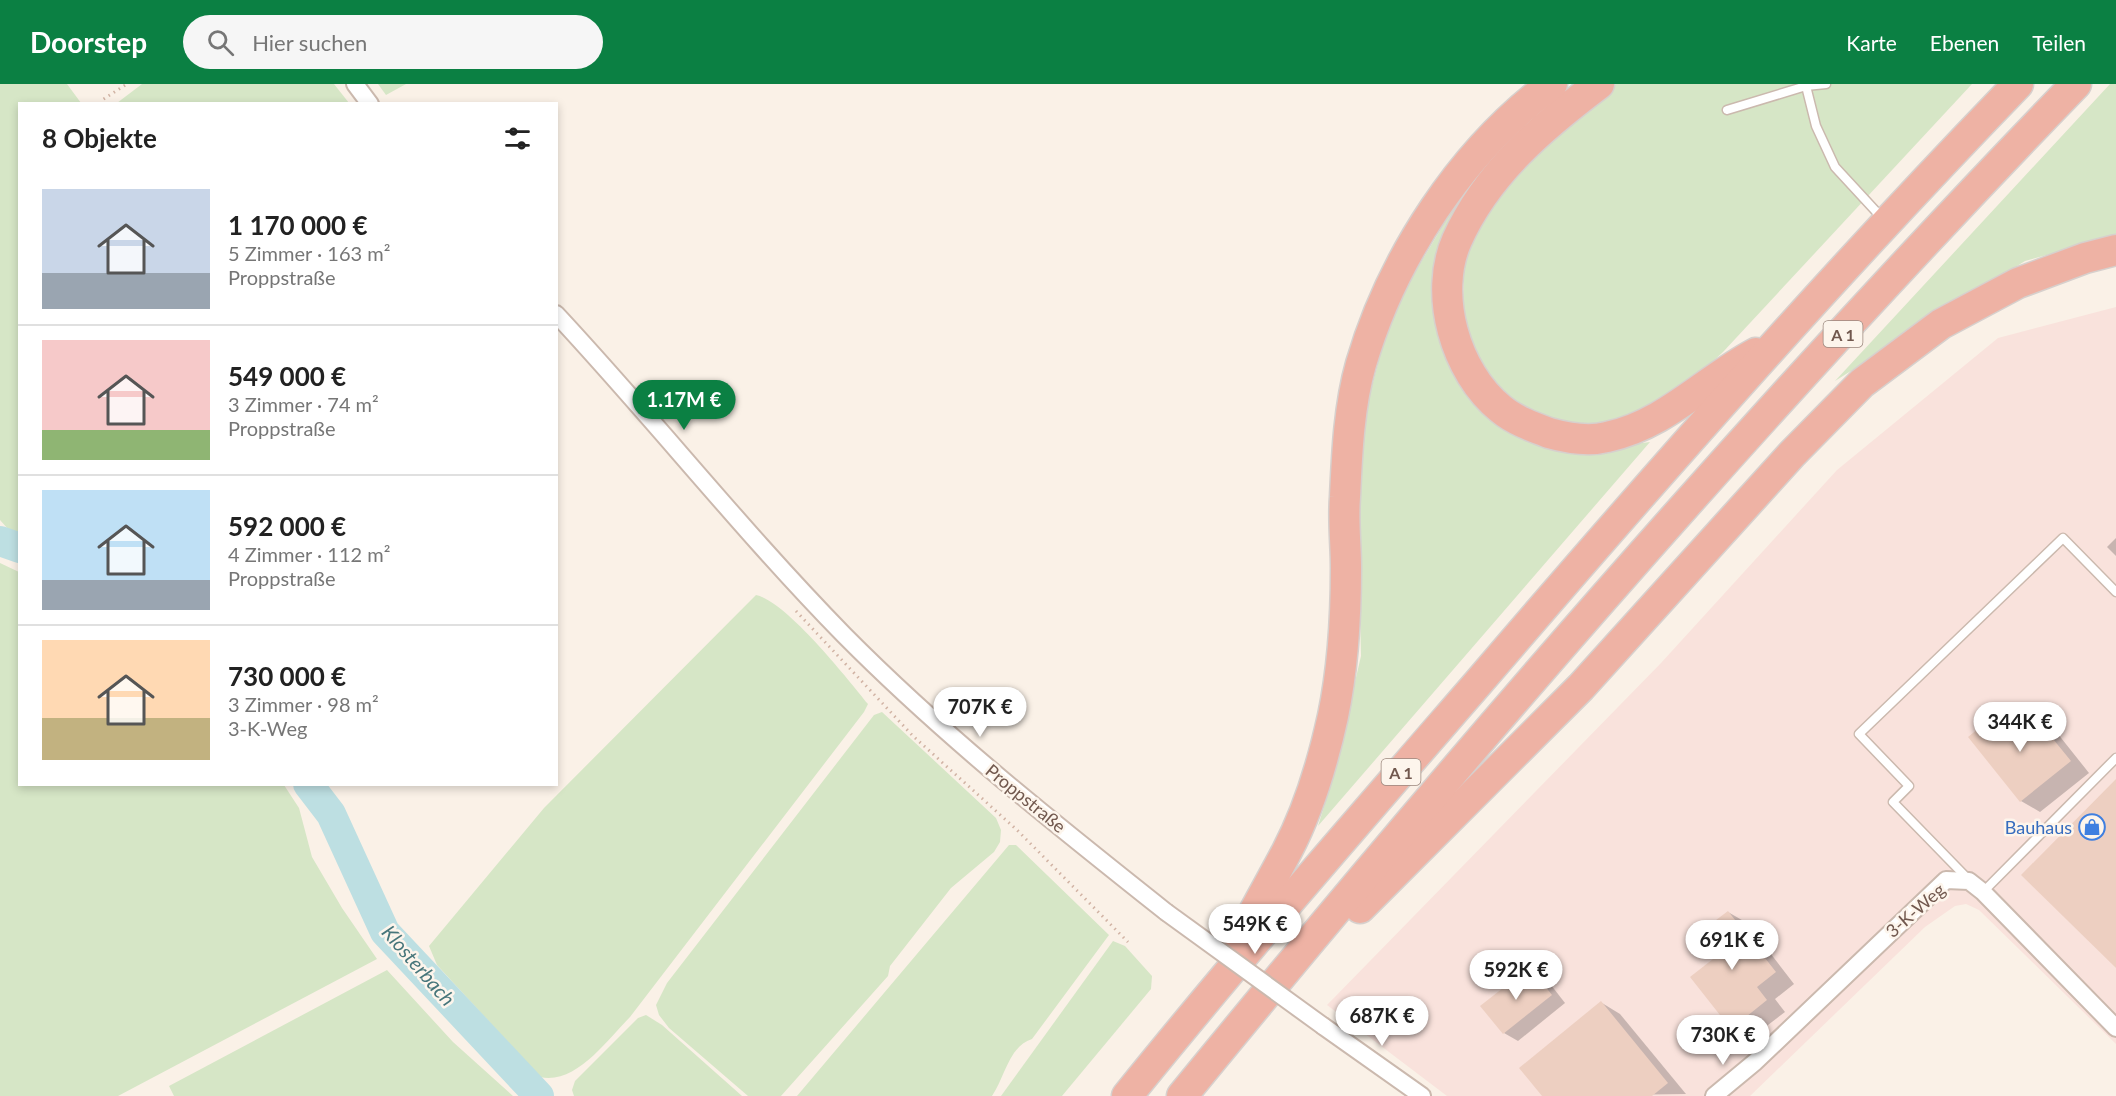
<!DOCTYPE html>
<html lang="de">
<meta charset="utf-8">
<style>
body{margin:0;font-family:Lato,sans-serif;background:#f6f6f6;color:#222;height:100vh;display:flex;flex-direction:column;font-size:22px;white-space:nowrap}
*{box-sizing:border-box;margin:0}
p{font-size:20px;color:#767676}
.icon{flex:none;width:33px;height:33px;fill:none;stroke:currentColor;stroke-width:2;stroke-linecap:round;stroke-linejoin:round}
.map{position:relative;flex:1;overflow:hidden}
.side{position:absolute;left:18px;top:18px;width:540px;height:684px;display:flex;flex-direction:column;background:#fff;border-radius:0px;box-shadow:0 3px 9px #0003}
.side>*{flex:none}
.price{position:absolute;translate:-50% -51px;padding:0 14px;border-radius:21px;background:#fff;color:#222;font-size:20px;line-height:39px;filter:drop-shadow(0 2px 3px #0008)}
.price::after{content:'';position:absolute;left:50%;top:36px;width:18px;height:14px;margin-left:-9px;background:inherit;clip-path:polygon(0 0,100% 0,50% 100%)}
.price.on{background:#0b8043;color:#fff}
ul{padding:0;list-style:none}
li{display:flex;align-items:center;gap:18px;height:150px;padding:0 24px}
li+li{border-top:2px solid #e0e0e0}
li span{display:grid;place-items:center;flex:none;width:168px;height:120px;border-radius:0px;color:#555}
li>.icon{margin-inline-start:auto}
span .icon{width:72px;height:72px;fill:#fffc;stroke-width:1}
li b{font-size:26px}
h2{display:flex;justify-content:space-between;align-items:center;height:72px;padding:0 24px;font-size:26px}
header{display:flex;align-items:center;gap:36px;box-sizing:border-box;height:84px;padding:0 30px;background:#0b8043;color:#fff}
header strong{font-size:28px}
nav{display:flex;gap:33px;margin-inline-start:auto;font-size:21px}
.search{width:420px;height:54px;background:#f6f6f6;display:flex;align-items:center;gap:15px;box-sizing:border-box;padding:0 21px;border-radius:33px;color:#767676;font-size:22px}
.map>svg:first-child{display:block}
.commercial{fill:#f9e2dc}
.green{fill:#d6e6c6}
.shadow{fill:#0003}
.lines{fill:none;stroke-linecap:round;stroke-linejoin:round}
.river{stroke:#bddfe2;stroke-width:30}
.building{fill:#edcfc1}
.lane-casing{stroke:#cbb9ae;stroke-width:11}
.street-casing{stroke:#cbb9ae;stroke-width:20}
.highway-casing{stroke:#d7d0cd;stroke-width:33}
.path{stroke:#d1b3a4;stroke-width:3;stroke-dasharray:1.5 4.5;stroke-linecap:butt}
.lane{stroke:#fff;stroke-width:8}
.street{stroke:#fff;stroke-width:16}
.highway{stroke:#eeb2a4;stroke-width:30}
.street-bridge-casing{stroke:#cbb9ae;stroke-width:20;stroke-linecap:butt}
.street-bridge{stroke:#fff;stroke-width:16}
.labels{text-anchor:middle;dominant-baseline:central;stroke-width:5;stroke-linejoin:round;paint-order:stroke}
.shield{fill:#fdf5ec;stroke:#9b877d;stroke-width:1.5}
.shield-label{font-size:16px;font-weight:bold;fill:#71584e}
.street-label{font-size:18px;fill:#71584e;stroke:#fdf5ec}
.shop-label{font-size:18px;fill:#366cbe;stroke:#fdf5ec;text-anchor:end}
.water-label{font-size:20px;font-style:italic;fill:#47767b;stroke:#fdf5ec}
</style>
<header>
<strong>Doorstep</strong>
<div class="search"><svg class="icon" aria-label="search" viewBox="0 0 24 24"><circle cx="10" cy="10" r="6"/><path d="M15 15l6 6"/></svg>Hier suchen</div>
<nav><a>Karte</a><a>Ebenen</a><a>Teilen</a></nav>
</header>
<div class="map">
<svg width="2116" height="1012" viewBox="0 0 2116 1012">
<rect width="100%" height="100%" fill="#faf1e7"/>
<path class="commercial" d="M2116 223V960L1979 826 1966 820 1955 822 1925 843 1750 1012H1447L1327 921 1661 579 1837 386 1998 254Z"/>
<g class="green">
<path d="M0 0H67L81 19 20 20 19 450 9 446 0 436Z"/>
<path d="M142 0H334L349 19H117Z"/>
<path d="M378 0H406L386 11Z"/>
<path d="M1616 0H1972L1723 268 1679 309 1641 333 1588 345 1530 333 1481 289 1463 241 1464 169 1502 101 1562 42Z"/>
<path d="M2110 0H2116V152L2025 177 1835 297Z"/>
<path d="M1462 110 1471 118 1447 162 1463 299 1575 368 1650 358 1318 742 1332 697 1361 572 1358 435 1366 325 1392 226Z"/>
<path d="M0 479 19 488 20 700 284 701 299 724 312 773 342 824 377 875 118 1012H0Z"/>
<path d="M756 511C786 517 847 594 868 620L864 628 630 933C607 956 576 1001 540 993L437 881 429 862 544 724Z"/>
<path d="M882 628 996 734 1001 746 1000 758 994 768 951 804 890 882 888 892 781 1012H748L669 944 659 931 656 921 667 899 874 631Z"/>
<path d="M1009 761H1016L1109 851 1032 955C1009 962 1005 993 992 1012H797Z"/>
<path d="M1113 857 1125 862 1152 892 1151 905 1062 1012H1001Z"/>
<path d="M387 886 453 958 513 1012H174L169 1002Z"/>
<path d="M646 931 662 941 742 1012H574L572 1006 575 997 638 934Z"/>
</g>
<g class="shadow">
<path d="M2116 454V472L2107 463Z"/>
<path d="M2031 629 2050 640 2089 689 2040 728 2021 717 1999 630 2017 641Z"/>
<path d="M1728 828 1747 839 1794 900 1775 915 1785 928 1751 954 1732 943 1715 875Z"/>
<path d="M1530 884 1544 892 1565 919 1518 957 1504 949Z"/>
<path d="M1602 919 1620 930 1686 1010 1544 1012Z"/>
</g>
<g class="lines">
<g class="river">
<path d="M0 457 20 464"/>
<path d="M308 700 331 730 385 848 539 1012"/>
</g>
</g>
<g class="building">
<path d="M1999 628 2011 644 2031 628 2071 677 2020 718 1968 653Z"/>
<path d="M2116 695V884L2021 791Z"/>
<path d="M1728 827 1776 888 1757 903 1767 916 1731 945 1690 893 1713 875 1695 852Z"/>
<path d="M1530 883 1552 911 1503 950 1480 922Z"/>
<path d="M1601 917 1668 999 1652 1012H1542L1519 984Z"/>
</g>
<g class="lines">
<g class="lane-casing">
<g id="lane">
<path d="M1806 2 1816 42 1835 83 1883 135"/>
<path d="M1727 26 1806 2 1826 0"/>
<path d="M1969 796 1893 718 1909 702 1859 650 2063 454 2116 508"/>
<path d="M1983 808 2116 674"/>
</g>
</g>
<g class="street-casing">
<g id="street">
<path d="M355 0 370 20"/>
<path d="M556 230C654 335 743 448 844 551 944 652 1055 740 1166 828"/>
<path d="M1323 942 1422 1012"/>
<path d="M1714 1012 1755 978 1946 796 1969 797 1983 808 2116 944"/>
</g>
</g>
<g class="highway-casing">
<g id="highway">
<path d="M1599 0C1542 43 1487 89 1457 156 1433 210 1455 288 1501 325 1514 336 1533 343 1549 349 1567 354 1588 358 1607 353 1665 341 1705 296 1756 269"/>
<path d="M1360 824 1581 603 1792 370 1862 299 1941 240 2018 199 2085 174 2116 166"/>
<path d="M1235 865C1251 831 1270 800 1287 767 1309 725 1323 678 1333 632 1343 584 1346 533 1346 484 1346 461 1343 436 1345 413 1347 369 1349 322 1361 280 1392 174 1462 66 1552 0"/>
<path d="M1127 1012C1241 871 1360 735 1478 599 1653 395 1831 193 2018 0"/>
<path d="M1182 1012C1467 664 1763 323 2076 0"/>
</g>
</g>
<g class="path">
<path d="M101 20 102 16 127 0"/>
<path d="M796 527 913 652 1017 746 1128 858"/>
</g>
<use href="#lane" class="lane"/>
<use href="#street" class="street"/>
<use href="#highway" class="highway"/>
<g class="street-bridge-casing">
<path id="street-bridge" d="M1166 828 1323 942"/>
</g>
<use href="#street-bridge" class="street-bridge"/>
</g>
<defs>
<g id="shop-ring" transform="scale(1.35)"><circle r="9.5" fill="#fdf5ec" stroke="#3f7fe0" stroke-width="1.5"/><path d="M-5-2.5h2.3a2.7 3.5 0 0 1 5.4 0H5L5.5 6h-11ZM-1.5-2.5h3a1.5 2.3 0 0 0-3 0Z" fill="#3f7fe0"/></g>
</defs>
<g fill-rule="evenodd">
<use href="#shop-ring" x="2092" y="743"/>
</g>
<g class="labels">
<g class="shield">
<rect x="1823.5" y="237" width="39" height="26" rx="4.5"/>
<rect x="1381.5" y="675" width="39" height="26" rx="4.5"/>
</g>
<g class="shield-label">
<text x="1843" y="250">A 1</text>
<text x="1401" y="688">A 1</text>
</g>
<g class="street-label">
<text transform="translate(1026 714) rotate(39)">Proppstraße</text>
<text transform="translate(1915 826) rotate(-41)">3-K-Weg</text>
</g>
<g class="shop-label">
<text x="2072" y="743">Bauhaus</text>
</g>
<g class="water-label">
<text transform="translate(419 881) rotate(49)">Klosterbach</text>
</g>
</g>
</svg>
<b class="price on" style="left:684px;top:347px">1.17M €</b>
<b class="price" style="left:980px;top:654px">707K €</b>
<b class="price" style="left:2020px;top:669px">344K €</b>
<b class="price" style="left:1255px;top:871px">549K €</b>
<b class="price" style="left:1732px;top:887px">691K €</b>
<b class="price" style="left:1516px;top:917px">592K €</b>
<b class="price" style="left:1382px;top:963px">687K €</b>
<b class="price" style="left:1723px;top:982px">730K €</b>
<section class="side">
<h2>8 Objekte<svg class="icon" aria-label="filters" viewBox="0 0 24 24"><path d="M4 7h16M4 17h16"/><circle cx="9" cy="7" r="2"/><circle cx="15" cy="17" r="2"/></svg></h2>
<ul>
<li><span style="background:linear-gradient(#c9d6e8 70%,#9aa5b1 0)"><svg class="icon" aria-label="home" viewBox="0 0 24 24"><path d="M3 11l9-7 9 7M6 9v11h12V9"/></svg></span><div><b>1 170 000 €</b><p>5 Zimmer · 163 m²</p><p>Proppstraße</p></div></li>
<li><span style="background:linear-gradient(#f6c9c9 75%,#8fb573 0)"><svg class="icon" aria-label="home" viewBox="0 0 24 24"><path d="M3 11l9-7 9 7M6 9v11h12V9"/></svg></span><div><b>549 000 €</b><p>3 Zimmer · 74 m²</p><p>Proppstraße</p></div></li>
<li><span style="background:linear-gradient(#bfe0f5 75%,#9aa5b1 0)"><svg class="icon" aria-label="home" viewBox="0 0 24 24"><path d="M3 11l9-7 9 7M6 9v11h12V9"/></svg></span><div><b>592 000 €</b><p>4 Zimmer · 112 m²</p><p>Proppstraße</p></div></li>
<li><span style="background:linear-gradient(#ffd9b3 65%,#c2b280 0)"><svg class="icon" aria-label="home" viewBox="0 0 24 24"><path d="M3 11l9-7 9 7M6 9v11h12V9"/></svg></span><div><b>730 000 €</b><p>3 Zimmer · 98 m²</p><p>3-K-Weg</p></div></li>
</ul>
</section>
</div>
